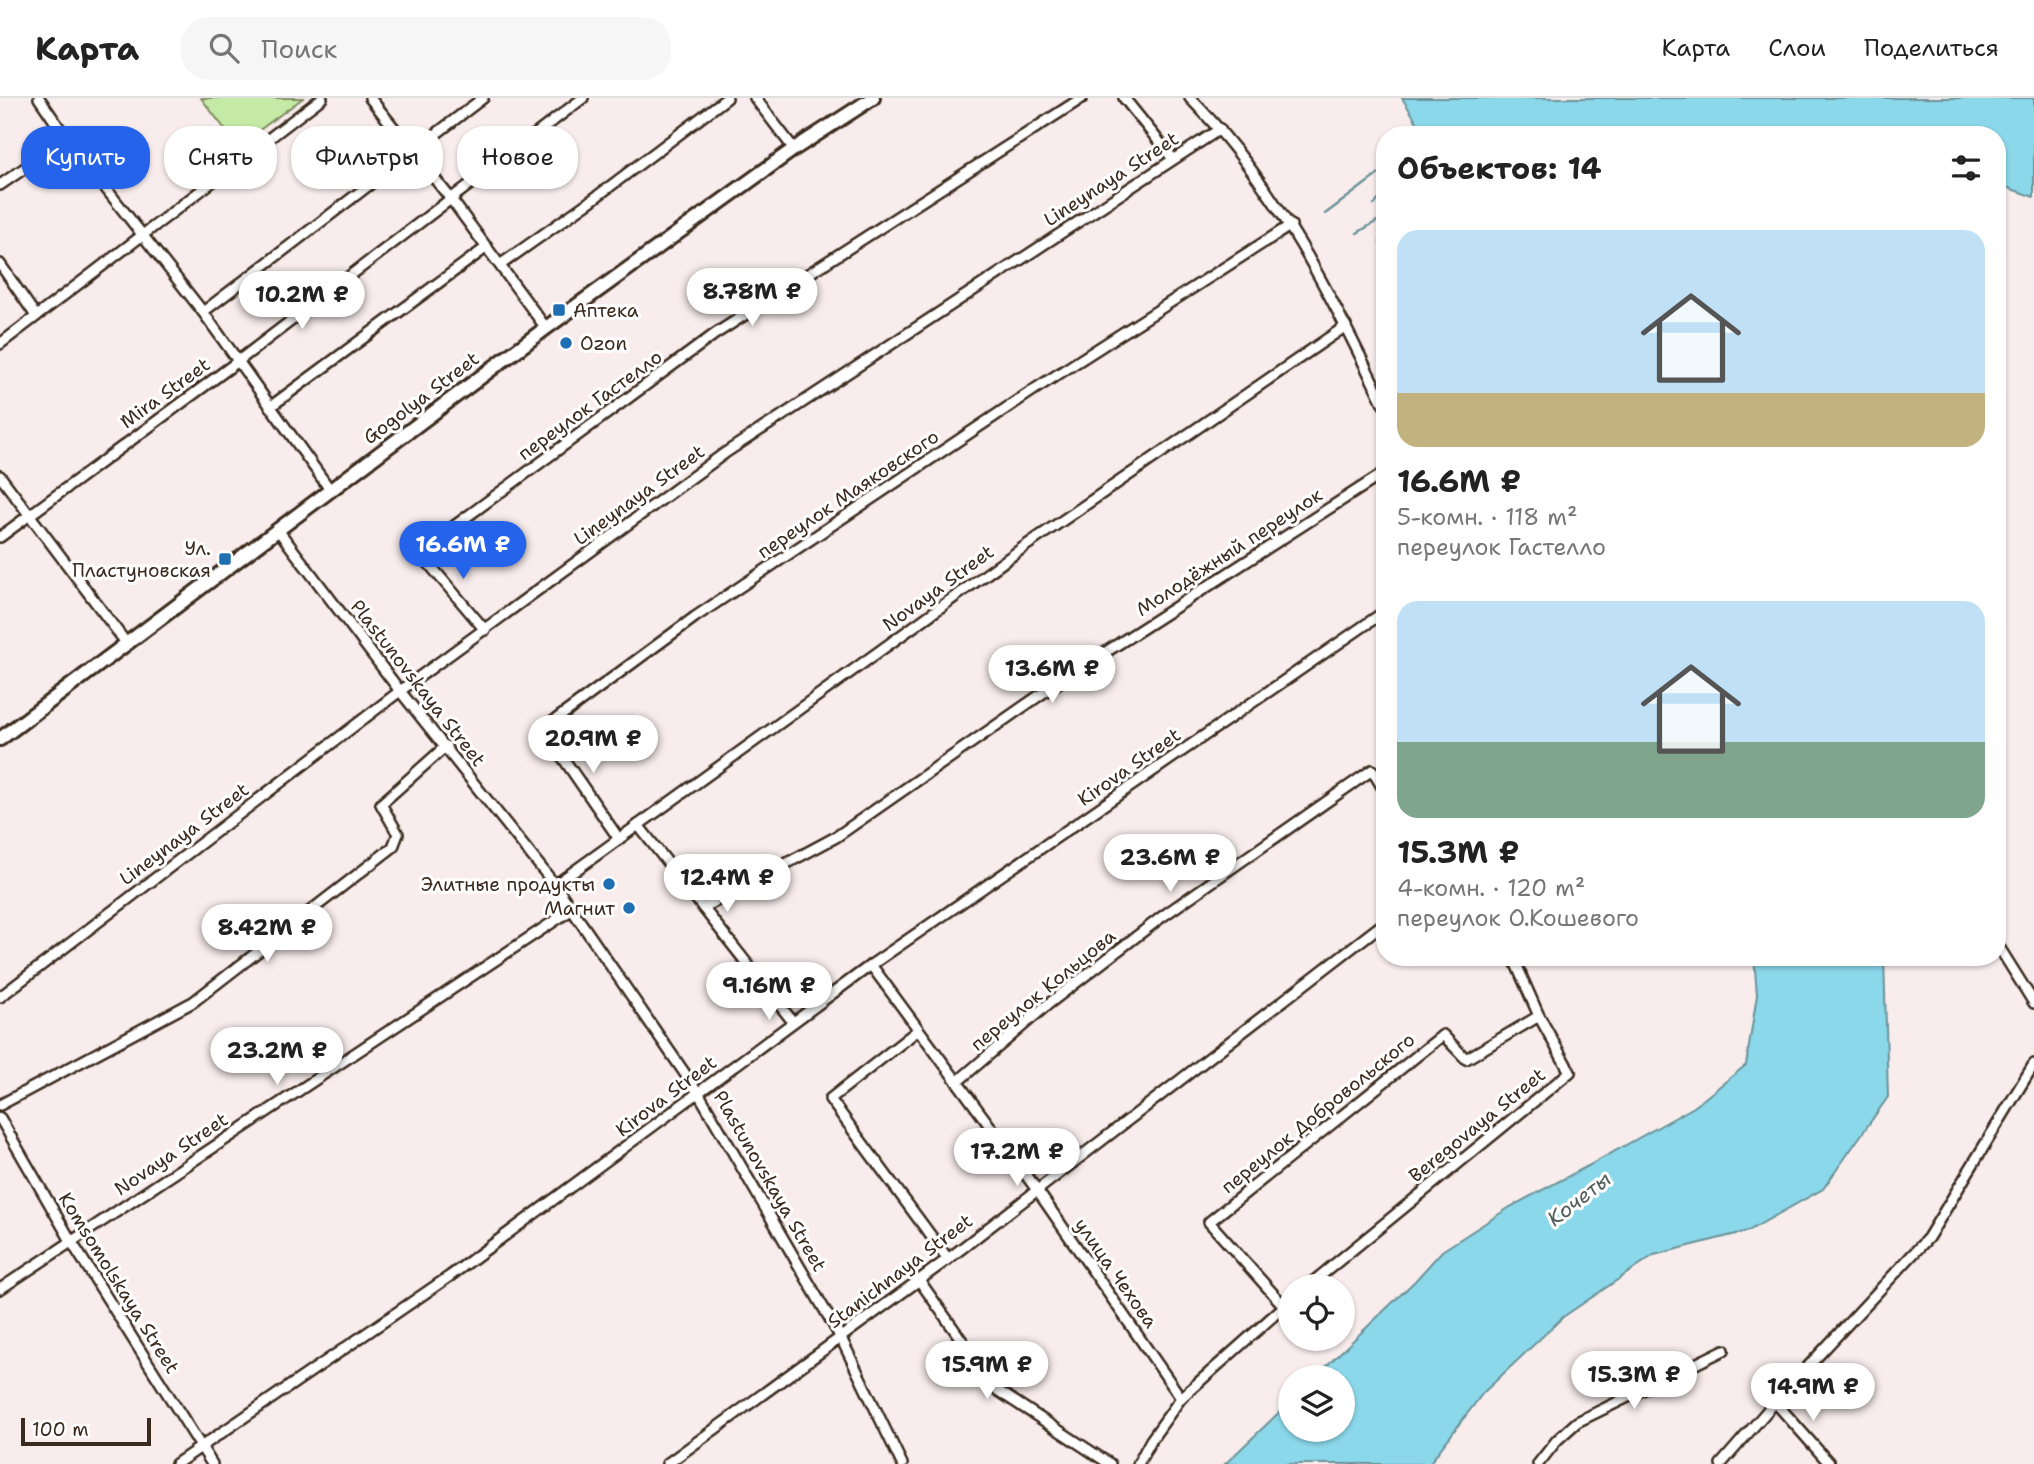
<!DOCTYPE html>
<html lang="ru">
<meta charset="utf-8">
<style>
body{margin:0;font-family:"Shantell Sans",sans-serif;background:#f6f6f6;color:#222;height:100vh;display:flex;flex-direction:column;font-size:26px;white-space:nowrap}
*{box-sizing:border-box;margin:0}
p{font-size:23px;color:#767676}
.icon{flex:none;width:38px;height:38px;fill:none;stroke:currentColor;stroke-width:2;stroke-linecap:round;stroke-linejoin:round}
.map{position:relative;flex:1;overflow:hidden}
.panel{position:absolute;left:1376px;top:28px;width:630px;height:840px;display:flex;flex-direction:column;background:#fff;border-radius:28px;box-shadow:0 2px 5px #0004}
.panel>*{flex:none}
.top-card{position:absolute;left:21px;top:28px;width:665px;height:63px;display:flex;gap:14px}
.buttons{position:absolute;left:1278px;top:1176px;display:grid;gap:14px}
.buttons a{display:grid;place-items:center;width:77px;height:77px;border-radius:50%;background:#fff;box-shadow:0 2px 5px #0004;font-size:35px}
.scale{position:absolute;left:21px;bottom:18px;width:130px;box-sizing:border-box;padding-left:7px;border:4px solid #3b2a1e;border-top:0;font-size:19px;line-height:24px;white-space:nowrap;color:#3b2a1e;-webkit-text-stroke:5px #fff;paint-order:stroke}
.price{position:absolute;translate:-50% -60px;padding:0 16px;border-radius:24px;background:#fff;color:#222;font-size:23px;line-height:46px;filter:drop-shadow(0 2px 4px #0008)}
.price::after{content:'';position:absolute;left:50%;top:42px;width:21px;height:16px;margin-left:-10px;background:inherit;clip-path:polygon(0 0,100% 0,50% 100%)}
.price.selected{background:#2563eb;color:#fff}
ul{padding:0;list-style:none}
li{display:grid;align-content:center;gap:14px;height:371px;padding:0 21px}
li span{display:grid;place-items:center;height:217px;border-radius:21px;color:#555}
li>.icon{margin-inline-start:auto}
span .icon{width:126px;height:126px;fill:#fffc;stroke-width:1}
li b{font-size:30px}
h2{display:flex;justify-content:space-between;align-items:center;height:84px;padding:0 21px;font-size:30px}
.chip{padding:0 24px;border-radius:28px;background:#fff;box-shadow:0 2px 5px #0004;font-size:24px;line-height:63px}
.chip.selected{background:#2563eb;color:#fff}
header{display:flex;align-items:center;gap:42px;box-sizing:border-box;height:98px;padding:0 35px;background:#fff;border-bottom:2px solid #e0e0e0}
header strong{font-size:33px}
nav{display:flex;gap:38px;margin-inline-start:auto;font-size:24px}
.search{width:490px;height:63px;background:#f6f6f6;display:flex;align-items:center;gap:18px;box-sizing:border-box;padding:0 24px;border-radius:28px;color:#767676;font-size:26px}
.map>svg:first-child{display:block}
.green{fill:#c4eaa5;stroke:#808a62;stroke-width:2}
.water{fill:#8bd8ea;stroke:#6b9298;stroke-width:2}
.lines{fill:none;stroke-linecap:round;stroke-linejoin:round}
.stream{stroke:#6b9298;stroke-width:2.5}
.street-casing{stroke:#3b2a1e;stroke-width:14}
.secondary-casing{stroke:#3b2a1e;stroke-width:18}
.street{stroke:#fff;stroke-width:9}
.secondary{stroke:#fff;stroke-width:12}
.poi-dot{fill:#1f6fb2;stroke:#fff;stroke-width:2.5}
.labels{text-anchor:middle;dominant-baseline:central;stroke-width:6;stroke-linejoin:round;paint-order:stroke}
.street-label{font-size:19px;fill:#3b2a1e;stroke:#fff}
.poi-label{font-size:19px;fill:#3b2a1e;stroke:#fff;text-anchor:end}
.water-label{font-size:21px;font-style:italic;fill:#535e5b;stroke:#fff}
</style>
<header>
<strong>Карта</strong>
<div class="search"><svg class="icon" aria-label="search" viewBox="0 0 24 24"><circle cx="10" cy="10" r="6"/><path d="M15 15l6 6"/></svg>Поиск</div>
<nav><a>Карта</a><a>Слои</a><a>Поделиться</a></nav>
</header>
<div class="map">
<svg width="2034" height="1366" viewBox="0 0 2034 1366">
<rect width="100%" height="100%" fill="#f8edec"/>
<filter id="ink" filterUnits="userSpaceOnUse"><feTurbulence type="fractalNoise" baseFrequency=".0143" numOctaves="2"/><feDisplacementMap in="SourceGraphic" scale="14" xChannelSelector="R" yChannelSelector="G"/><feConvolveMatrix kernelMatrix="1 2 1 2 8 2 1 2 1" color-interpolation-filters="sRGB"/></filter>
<g filter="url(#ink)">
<path class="green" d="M201 0H303L238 48Z"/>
<g class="water">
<path d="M1402 0H2034V99L1997 86V37H1425Z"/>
<path d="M1754 859H1884L1888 999 1823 1091 1748 1133 1654 1157 1563 1219 1483 1295 1429 1366H1225L1290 1304V1332H1342V1279H1315L1415 1183 1442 1153 1510 1109 1588 1068 1694 1009 1746 967 1757 897Z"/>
</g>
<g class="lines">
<g class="stream">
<path d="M1374 107 1384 96"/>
<path d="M1325 116 1384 72"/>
<path d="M1357 135 1384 119"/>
<path d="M1383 152 1380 144 1384 141"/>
</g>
<g class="street-casing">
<g id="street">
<path d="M39 0 67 41 203 214 331 393"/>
<path d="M370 0 451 101 546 230"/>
<path d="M755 0 794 51"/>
<path d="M1124 0 1173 61"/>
<path d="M1190 0C1277 88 1331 196 1384 307"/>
<path d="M0 87 67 41"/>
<path d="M0 166 36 218"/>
<path d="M500 167 592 102 727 0"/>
<path d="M203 214 483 0"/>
<path d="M0 246 322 0"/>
<path d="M270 309 487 149"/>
<path d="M0 378 127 546"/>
<path d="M278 432 400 593 555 787 699 996 841 1240 902 1366"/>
<path d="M0 439 237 264 583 0"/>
<path d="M485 532 419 454 715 236 1082 0"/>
<path d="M638 727 793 924"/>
<path d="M619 741 543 631 695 519 1035 291 1291 127"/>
<path d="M555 787 1024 449 1346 228"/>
<path d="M703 810 836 739 1053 588 1384 375"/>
<path d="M1997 846 2034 905"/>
<path d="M871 867 1037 1092 1181 1300"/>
<path d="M0 899 400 593 725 355 1220 31"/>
<path d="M918 932 830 1001 948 1161"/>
<path d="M957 984 1047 907 1163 818 1372 672 1384 692"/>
<path d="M0 1007 193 904 393 749 398 736 381 706 446 648"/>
<path d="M0 1020 71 1143 212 1366"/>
<path d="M919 1182 997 1292 1110 1366"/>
<path d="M1308 1188 1570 974 1539 918 1513 859"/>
<path d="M0 1191 571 812"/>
<path d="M1284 1208 1209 1124 1443 937 1466 961 1539 918"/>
<path d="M1775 1304 1830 1366"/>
<path d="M176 1366 450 1178 871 867 1384 514"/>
<path d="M667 1366 948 1161 1384 825"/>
<path d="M1138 1366 1151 1342 1181 1300 1290 1203"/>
<path d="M1538 1366 1557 1342 1577 1324 1724 1252"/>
<path d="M1721 1366 1775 1304 1928 1140 2034 966"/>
</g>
</g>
<g class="secondary-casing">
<path id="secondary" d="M0 641 546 230 794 51 873 0"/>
</g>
<use href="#street" class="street"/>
<use href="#secondary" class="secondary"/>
</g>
</g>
<g class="poi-dot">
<rect x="552" y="205" width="14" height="14" rx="3.5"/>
<circle cx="566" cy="245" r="7"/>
<rect x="218" y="454" width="14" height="14" rx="3.5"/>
<circle cx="609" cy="786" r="7"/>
<circle cx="629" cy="810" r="7"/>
</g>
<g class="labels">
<g class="street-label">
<text transform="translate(1111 81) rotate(-33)">Lineynaya Street</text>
<text transform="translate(165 295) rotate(-36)">Mira Street</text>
<text transform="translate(421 300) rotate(-37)">Gogolya Street</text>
<text transform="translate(590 307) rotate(-36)">переулок Гастелло</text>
<text transform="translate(848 396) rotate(-34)">переулок Маяковского</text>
<text transform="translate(639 397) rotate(-36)">Lineynaya Street</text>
<text transform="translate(1229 454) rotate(-33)">Молодёжный переулок</text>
<text transform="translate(938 490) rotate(-36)">Novaya Street</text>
<text transform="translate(418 585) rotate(52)">Plastunovskaya Street</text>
<text transform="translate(1129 669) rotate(-35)">Kirova Street</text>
<text transform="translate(184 736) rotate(-37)">Lineynaya Street</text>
<text transform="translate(1043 892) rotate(-39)">переулок Кольцова</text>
<text transform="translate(666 998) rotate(-37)">Kirova Street</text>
<text transform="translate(1318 1015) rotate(-39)">переулок Добровольского</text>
<text transform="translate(1477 1027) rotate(-39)">Beregovaya Street</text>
<text transform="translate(171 1056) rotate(-34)">Novaya Street</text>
<text transform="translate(770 1083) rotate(60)">Plastunovskaya Street</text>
<text transform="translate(900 1173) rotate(-37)">Stanichnaya Street</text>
<text transform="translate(1116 1175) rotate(55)">улица Чехова</text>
<text transform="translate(119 1185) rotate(58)">Komsomolskaya Street</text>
</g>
<g class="poi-label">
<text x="573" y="212" text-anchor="start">Аптека</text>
<text x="580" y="245" text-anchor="start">Ozon</text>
<text x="211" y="450">Ул.<tspan x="211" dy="22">Пластуновская</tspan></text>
<text x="595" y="786">Элитные продукты</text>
<text x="615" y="810">Магнит</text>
</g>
<g class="water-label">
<text transform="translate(1579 1101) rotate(-38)">Кочеты</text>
</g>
</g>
</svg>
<div class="buttons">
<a><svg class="icon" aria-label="locate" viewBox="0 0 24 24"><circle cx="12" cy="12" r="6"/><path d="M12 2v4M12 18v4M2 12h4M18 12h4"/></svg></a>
<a><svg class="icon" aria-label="layers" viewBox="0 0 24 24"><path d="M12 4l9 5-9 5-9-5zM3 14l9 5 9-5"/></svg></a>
</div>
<div class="scale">100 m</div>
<b class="price" style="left:752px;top:230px">8.78M ₽</b>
<b class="price" style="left:302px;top:233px">10.2M ₽</b>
<b class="price selected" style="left:463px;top:483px">16.6M ₽</b>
<b class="price" style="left:1052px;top:607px">13.6M ₽</b>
<b class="price" style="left:593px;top:677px">20.9M ₽</b>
<b class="price" style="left:1170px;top:796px">23.6M ₽</b>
<b class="price" style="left:727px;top:816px">12.4M ₽</b>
<b class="price" style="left:267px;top:866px">8.42M ₽</b>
<b class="price" style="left:769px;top:924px">9.16M ₽</b>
<b class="price" style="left:277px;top:989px">23.2M ₽</b>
<b class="price" style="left:1017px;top:1090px">17.2M ₽</b>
<b class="price" style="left:987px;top:1303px">15.9M ₽</b>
<b class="price" style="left:1634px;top:1313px">15.3M ₽</b>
<b class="price" style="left:1813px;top:1325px">14.9M ₽</b>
<div class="top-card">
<a class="chip selected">Купить</a>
<a class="chip">Снять</a>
<a class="chip">Фильтры</a>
<a class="chip">Новое</a>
</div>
<section class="panel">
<h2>Объектов: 14<svg class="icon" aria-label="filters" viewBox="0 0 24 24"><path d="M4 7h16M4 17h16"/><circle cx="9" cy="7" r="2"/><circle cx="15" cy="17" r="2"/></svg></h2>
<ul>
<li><span style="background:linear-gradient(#bfe0f5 75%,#c2b280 0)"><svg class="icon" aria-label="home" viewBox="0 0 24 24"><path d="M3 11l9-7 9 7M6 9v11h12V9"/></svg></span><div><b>16.6M ₽</b><p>5-комн. · 118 m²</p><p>переулок Гастелло</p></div></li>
<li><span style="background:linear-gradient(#bfe0f5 65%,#7fa58c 0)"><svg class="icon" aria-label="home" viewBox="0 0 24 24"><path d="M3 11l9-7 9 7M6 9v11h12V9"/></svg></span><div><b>15.3M ₽</b><p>4-комн. · 120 m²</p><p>переулок О.Кошевого</p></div></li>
</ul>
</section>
</div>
